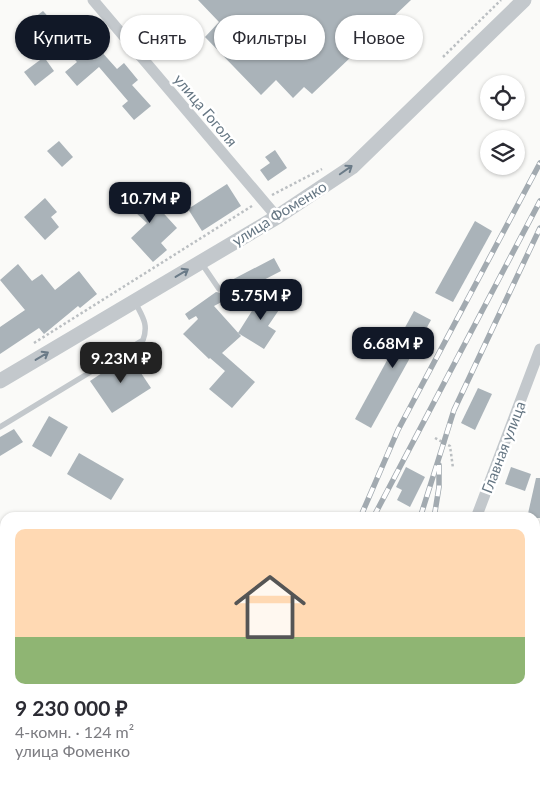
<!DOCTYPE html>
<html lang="ru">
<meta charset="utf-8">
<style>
body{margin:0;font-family:Lato,sans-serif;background:#f7f7f7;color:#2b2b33;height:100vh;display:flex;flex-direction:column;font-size:19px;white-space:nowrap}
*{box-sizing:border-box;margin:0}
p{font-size:16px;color:#7c7c81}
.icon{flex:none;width:28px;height:28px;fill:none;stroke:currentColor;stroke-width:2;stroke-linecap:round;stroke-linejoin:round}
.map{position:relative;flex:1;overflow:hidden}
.panel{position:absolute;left:0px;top:512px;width:540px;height:276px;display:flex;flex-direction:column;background:#fff;border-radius:15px 15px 0 0;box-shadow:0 1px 4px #0004}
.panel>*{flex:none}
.guide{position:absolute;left:15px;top:15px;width:510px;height:45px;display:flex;gap:10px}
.tools{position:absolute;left:480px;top:75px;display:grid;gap:10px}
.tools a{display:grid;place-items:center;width:45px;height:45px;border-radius:50%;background:#fff;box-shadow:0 1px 4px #0004;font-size:25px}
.price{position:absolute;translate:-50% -42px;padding:0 11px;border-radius:10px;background:#111827;color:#fff;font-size:16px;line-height:32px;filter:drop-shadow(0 1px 2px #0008)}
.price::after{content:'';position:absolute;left:50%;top:30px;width:15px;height:11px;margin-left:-8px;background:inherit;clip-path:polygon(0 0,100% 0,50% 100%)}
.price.selected{background:#222;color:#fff}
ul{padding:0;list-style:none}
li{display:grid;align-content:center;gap:10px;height:265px;padding:0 15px}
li+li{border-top:1px solid #e1e1e2}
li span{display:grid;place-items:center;height:155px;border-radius:10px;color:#555}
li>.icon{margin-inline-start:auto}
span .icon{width:90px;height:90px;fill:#fffc;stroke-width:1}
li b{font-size:21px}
.chip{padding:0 18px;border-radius:22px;background:#fff;box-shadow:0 1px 4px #0004;font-size:18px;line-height:45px}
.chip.selected{background:#111827;color:#fff}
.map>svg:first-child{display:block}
.building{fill:#aab3b9}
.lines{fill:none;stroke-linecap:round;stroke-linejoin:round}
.path{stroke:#bbbfc2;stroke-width:2.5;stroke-dasharray:2.5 2.5;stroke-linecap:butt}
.service{stroke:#c3c8cc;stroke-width:5.5}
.minor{stroke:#c3c8cc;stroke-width:11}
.tertiary{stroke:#c3c8cc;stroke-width:15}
.rail-casing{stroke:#a2aab0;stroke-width:5.5}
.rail{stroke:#fff;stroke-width:4;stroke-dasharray:11;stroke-linecap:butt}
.oneway{stroke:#6a7a87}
.labels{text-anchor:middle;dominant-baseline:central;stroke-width:5;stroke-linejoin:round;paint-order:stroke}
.street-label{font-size:15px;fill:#657683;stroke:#fff}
</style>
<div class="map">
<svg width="540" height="788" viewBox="0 0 540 788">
<rect width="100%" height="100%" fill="#fafaf8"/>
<g class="building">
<path d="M198 0H411L312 94 304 87 293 98 276 80 261 95 205 37 219 22Z"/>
<path d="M43 11 56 25 31 45 18 30Z"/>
<path d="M91 23 99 33 91 40 117 69 124 63 138 80 132 85 151 106 134 120 122 106 128 101 99 67 77 86 65 72 77 62 63 47Z"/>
<path d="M44 57 54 71 35 86 24 72Z"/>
<path d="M59 141 73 157 62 167 47 151Z"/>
<path d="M275 150 287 168 268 181 260 170 270 163 265 157Z"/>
<path d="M227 184 241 206 202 231 188 209Z"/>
<path d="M138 186 158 204 157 206 177 228 161 243 167 250 153 262 131 238 147 223 123 201Z"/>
<path d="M45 198 57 212 51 217 59 227 45 240 24 217Z"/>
<path d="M475 221 492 231 453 302 435 293Z"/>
<path d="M274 258 281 271 214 306 241 336 222 353 255 382 232 408 209 389 225 371 210 358 209 359 183 334 198 319 196 316 189 320 185 314 216 292 222 293 224 284Z"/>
<path d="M18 264 32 281 42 274 55 290 79 271 97 294 80 308 78 306 44 334 39 328 0 354V327L25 310 0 280Z"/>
<path d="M264 292 283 304 268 326 276 331 264 349 238 333Z"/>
<path d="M414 311 431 320 371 428 355 419Z"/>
<path d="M129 355 151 388 112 413 90 381Z"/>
<path d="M478 388 492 394 475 430 461 423Z"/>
<path d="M49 416 68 427 51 457 32 446Z"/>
<path d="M14 429 23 442 0 456V437Z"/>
<path d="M79 453 124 479 111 500 67 474Z"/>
<path d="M406 467 425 477 410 507 397 500 402 490 396 487Z"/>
<path d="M511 467 531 474 525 491 505 484Z"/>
<path d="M536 478H540V518H527Z"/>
</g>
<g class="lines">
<g class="path">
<path d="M443 57 501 0"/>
<path d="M272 195 322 169"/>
<path d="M34 343 252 206"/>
<path d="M435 438 450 446 453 468"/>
</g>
<g class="service">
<path d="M202 264 219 289"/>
<path d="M0 427 143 340C149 324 142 316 135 302"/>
</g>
<g class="minor">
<path d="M93 0 277 217"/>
<path d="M476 518 540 349"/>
<path d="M0 626 5 634"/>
<path d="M47 788 50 784"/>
</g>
<g class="tertiary">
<path d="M0 381 277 217 352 167 524 0"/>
<path d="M535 694 540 696"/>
<path d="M10 784 17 788"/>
<path d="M373 788 375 784"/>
</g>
<g class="rail-casing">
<g id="rail">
<path d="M360 518 398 430 540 163"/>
<path d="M373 518 540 201"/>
<path d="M420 518 454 410 540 228"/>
<path d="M434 518 439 487V465"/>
<path d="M253 788 255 784"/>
<path d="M262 788 264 784"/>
</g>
</g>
<use href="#rail" class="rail"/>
</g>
<defs><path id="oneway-shaft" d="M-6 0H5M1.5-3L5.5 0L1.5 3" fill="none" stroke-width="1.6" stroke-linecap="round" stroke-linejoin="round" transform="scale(1.25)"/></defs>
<g class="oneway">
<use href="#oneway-shaft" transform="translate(346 170) rotate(-35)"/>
<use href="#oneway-shaft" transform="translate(182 273) rotate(-31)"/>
<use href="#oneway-shaft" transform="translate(42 356) rotate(-31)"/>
</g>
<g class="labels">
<g class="street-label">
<text transform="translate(206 110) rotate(50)">улица Гоголя</text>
<text transform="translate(279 213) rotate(-32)">улица Фоменко</text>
<text transform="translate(503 447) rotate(-69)">Главная улица</text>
</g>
</g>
</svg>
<div class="tools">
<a><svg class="icon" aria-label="locate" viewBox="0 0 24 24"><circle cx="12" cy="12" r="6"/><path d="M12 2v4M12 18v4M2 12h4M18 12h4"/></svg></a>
<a><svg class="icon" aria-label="layers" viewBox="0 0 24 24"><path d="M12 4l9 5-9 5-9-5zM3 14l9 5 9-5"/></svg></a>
</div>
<b class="price" style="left:150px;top:224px">10.7M ₽</b>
<b class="price" style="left:261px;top:321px">5.75M ₽</b>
<b class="price" style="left:393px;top:369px">6.68M ₽</b>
<b class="price selected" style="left:121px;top:384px">9.23M ₽</b>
<div class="guide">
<a class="chip selected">Купить</a>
<a class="chip">Снять</a>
<a class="chip">Фильтры</a>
<a class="chip">Новое</a>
</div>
<section class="panel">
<ul>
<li><span style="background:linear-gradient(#ffd9b3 70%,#8fb573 0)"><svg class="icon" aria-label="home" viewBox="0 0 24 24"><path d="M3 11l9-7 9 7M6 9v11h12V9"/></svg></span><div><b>9 230 000 ₽</b><p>4-комн. · 124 m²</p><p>улица Фоменко</p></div></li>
</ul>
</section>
</div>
